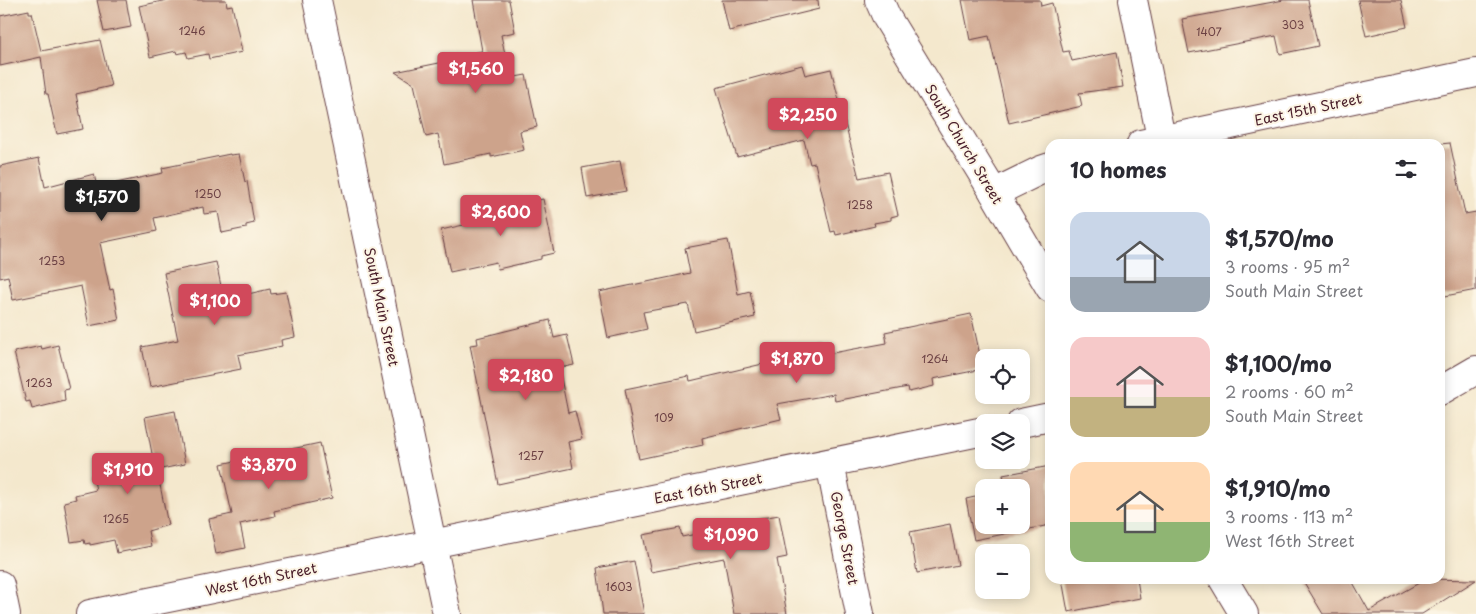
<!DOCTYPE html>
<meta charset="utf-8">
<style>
body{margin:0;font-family:"Playpen Sans",sans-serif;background:#f2f2f3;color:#2b2b33;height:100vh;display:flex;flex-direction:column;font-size:19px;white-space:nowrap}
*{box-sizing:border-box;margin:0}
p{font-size:16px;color:#7c7c81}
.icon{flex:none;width:28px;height:28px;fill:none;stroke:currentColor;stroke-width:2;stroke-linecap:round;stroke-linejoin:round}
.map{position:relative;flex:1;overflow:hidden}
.details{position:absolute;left:1045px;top:139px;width:400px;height:445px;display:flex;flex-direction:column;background:#fff;border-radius:15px;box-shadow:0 2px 12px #0003}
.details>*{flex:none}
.controls{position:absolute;left:975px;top:349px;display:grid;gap:10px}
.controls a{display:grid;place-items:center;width:55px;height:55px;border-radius:10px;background:#fff;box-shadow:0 2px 12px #0003;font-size:25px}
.price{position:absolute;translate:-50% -42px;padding:0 11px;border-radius:5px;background:#d1495b;color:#fff;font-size:16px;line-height:32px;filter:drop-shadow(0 1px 2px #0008)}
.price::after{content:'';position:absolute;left:50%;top:30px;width:15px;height:11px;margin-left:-8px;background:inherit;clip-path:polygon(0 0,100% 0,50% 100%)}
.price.selected{background:#222;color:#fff}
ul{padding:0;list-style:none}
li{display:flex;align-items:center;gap:15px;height:125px;padding:0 25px}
li span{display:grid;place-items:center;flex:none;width:140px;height:100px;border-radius:15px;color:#555}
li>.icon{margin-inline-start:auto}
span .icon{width:60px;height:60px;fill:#fffc;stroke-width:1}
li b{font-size:21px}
h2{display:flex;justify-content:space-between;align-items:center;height:60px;padding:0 25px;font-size:21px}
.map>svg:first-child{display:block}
.building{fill:#cda38b}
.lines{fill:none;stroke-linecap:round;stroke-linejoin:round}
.minor-casing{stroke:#643d43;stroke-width:30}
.major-casing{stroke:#643d43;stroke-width:30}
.minor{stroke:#fff;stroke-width:28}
.major{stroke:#fff;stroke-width:28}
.labels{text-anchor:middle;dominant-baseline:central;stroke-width:4;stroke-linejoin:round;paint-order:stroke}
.number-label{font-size:11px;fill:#6b4043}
.street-label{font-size:14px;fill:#4a1f2b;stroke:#fcf5e5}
</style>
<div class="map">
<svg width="1476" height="614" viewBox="0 0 1476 614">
<rect width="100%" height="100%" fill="#fcf5e5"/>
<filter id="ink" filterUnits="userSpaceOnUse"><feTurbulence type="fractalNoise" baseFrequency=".02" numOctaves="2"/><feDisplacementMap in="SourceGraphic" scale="10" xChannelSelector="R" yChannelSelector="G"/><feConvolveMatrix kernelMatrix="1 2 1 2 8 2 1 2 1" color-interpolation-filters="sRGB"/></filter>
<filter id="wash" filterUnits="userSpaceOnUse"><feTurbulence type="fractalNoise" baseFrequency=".0096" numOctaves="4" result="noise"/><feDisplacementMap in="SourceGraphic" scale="20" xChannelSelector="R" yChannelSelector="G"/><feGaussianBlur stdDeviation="1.12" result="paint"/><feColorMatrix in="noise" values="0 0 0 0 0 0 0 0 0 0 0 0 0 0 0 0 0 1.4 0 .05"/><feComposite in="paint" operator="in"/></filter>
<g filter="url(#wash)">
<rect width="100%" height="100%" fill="#f4e8cd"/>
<g id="blocks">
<g class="building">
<path d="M97 0H126L131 27 104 32Z"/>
<path d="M167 0H226L227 6 232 5 242 52 209 59 208 54 188 58 186 52 177 54 176 51 150 57 139 6Z"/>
<path d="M473 0H509L515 32 501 35 510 78 526 75 537 127 520 131 524 150 491 157V154L444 164 438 134 426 137 414 84 395 72 444 62 443 60 482 51Z"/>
<path d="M722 0H818L819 9 729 31Z"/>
<path d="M962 0H1040L1041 6 1052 3 1063 52 1069 51 1072 61 1117 52 1123 87 1079 93 1082 106 1009 123 989 36 970 40Z"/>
<path d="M1284 0H1308L1318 46 1280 54 1276 36 1189 53 1182 19Z"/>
<path d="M1358 0H1401L1407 27 1366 36Z"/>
<path d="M29 10V13H32L41 51 100 40 111 86 76 94 83 129 57 134 48 94H46L41 57 0 66V16Z"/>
<path d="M802 65 805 75 831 69 859 178 888 172 898 215 891 217V220L874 223 875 226 836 235 835 231 831 232 815 163 810 164 804 140 737 157 716 88Z"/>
<path d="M1450 143 1465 214 1476 212V290L1440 297V144Z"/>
<path d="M230 154V155L239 154 245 182 247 181 254 223 246 225V228L222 233 218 212 204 214 203 207 154 218 157 231 100 243 110 290 113 289 119 320 89 326 81 286 13 300 8 276 0 278V166L39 158 45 187 94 174 97 187 163 173 162 168Z"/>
<path d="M620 161 626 191 587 198 582 168Z"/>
<path d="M528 197 529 202 543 199 554 253 541 256V259L498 269 496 262 450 272 441 230 486 220 483 207Z"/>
<path d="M728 240 738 294 750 291 755 317 694 331 688 304 643 312 647 329 608 338 599 292 690 273 685 248Z"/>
<path d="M216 262 222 291 246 286 248 294 270 289 271 294 286 292 295 337 281 340 282 346 238 355 241 369 150 387 142 347 178 340 164 273Z"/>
<path d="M971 314 983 369 933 379 934 386 909 392 908 387 835 401 834 394 777 404 781 419 702 438 703 445 639 459 625 389 689 376 690 381 801 355 799 348 825 344 827 354 887 343 885 332Z"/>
<path d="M550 320 554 338 567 335 574 365 559 368 568 413 575 411 582 439 568 442 573 468 498 484 470 345 478 344 477 338Z"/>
<path d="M58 345 69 389 64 390 65 401 32 409 30 401 26 402 14 352 41 346 42 349Z"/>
<path d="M175 411 185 464 157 470 168 525 148 531 151 546 117 553 114 540 90 545V543L85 544 84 540 71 542 64 502 76 499 75 495 96 490 93 476 154 464 145 417Z"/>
<path d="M320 443 332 498 274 511 275 516 240 524 245 548 216 554 209 519 232 514 221 464Z"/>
<path d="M1050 466V525L974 540 966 499 984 495V525H1021V488H1006L1003 475Z"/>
<path d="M779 515 787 557 777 559 787 614H734L724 558 651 572 643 535 680 528 682 537 739 525V522Z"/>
<path d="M950 524 958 565 917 573 910 532Z"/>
<path d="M634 561 644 614H603L597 568Z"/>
<path d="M1062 579H1137L1140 598 1068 612Z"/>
<path d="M1302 579H1351L1369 611 1426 579 1476 580 1422 614H1323Z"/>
</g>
</g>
</g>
<g filter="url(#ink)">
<use href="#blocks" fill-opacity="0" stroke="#643d43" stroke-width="1"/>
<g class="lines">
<g class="minor-casing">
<g id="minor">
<path d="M317 0 447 614"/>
<path d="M879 0 887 18 994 193 1050 288"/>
<path d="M1133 0 1161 138"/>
<path d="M1141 144 1476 73"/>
<path d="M994 193 1041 170 1050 167"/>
<path d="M1440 391 1476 370"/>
<path d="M1021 423 1050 417"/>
<path d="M830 463 860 614"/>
<path d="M1223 579 1244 614"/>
<path d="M90 614 984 431"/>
</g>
</g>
<g class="major-casing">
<path id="major" d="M0 585 6 614"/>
</g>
<use href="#minor" class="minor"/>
<use href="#major" class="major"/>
</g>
</g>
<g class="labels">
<g class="number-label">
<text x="1293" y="24">303</text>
<text x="192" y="30">1246</text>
<text x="1209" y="31">1407</text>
<text x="208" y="193">1250</text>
<text x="860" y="204">1258</text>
<text x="52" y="260">1253</text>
<text x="935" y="358">1264</text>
<text x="39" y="382">1263</text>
<text x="664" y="417">109</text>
<text x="531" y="455">1257</text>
<text x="116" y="518">1265</text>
<text x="619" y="586">1603</text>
</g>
<g class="street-label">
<text transform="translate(1308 109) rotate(-12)">East 15th Street</text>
<text transform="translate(964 144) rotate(59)">South Church Street</text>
<text transform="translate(382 307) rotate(78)">South Main Street</text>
<text transform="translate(708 488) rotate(-11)">East 16th Street</text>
<text transform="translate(845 538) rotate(79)">George Street</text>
<text transform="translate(261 579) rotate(-12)">West 16th Street</text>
</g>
</g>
</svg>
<div class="controls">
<a><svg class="icon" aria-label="locate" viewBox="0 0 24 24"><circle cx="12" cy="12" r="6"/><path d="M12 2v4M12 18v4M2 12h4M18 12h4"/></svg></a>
<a><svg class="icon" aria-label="layers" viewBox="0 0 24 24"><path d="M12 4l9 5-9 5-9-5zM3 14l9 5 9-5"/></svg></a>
<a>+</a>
<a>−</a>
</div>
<b class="price" style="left:476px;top:94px">$1,560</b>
<b class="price" style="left:808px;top:140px">$2,250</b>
<b class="price selected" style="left:102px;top:222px">$1,570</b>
<b class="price" style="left:501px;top:237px">$2,600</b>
<b class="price" style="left:215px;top:326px">$1,100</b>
<b class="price" style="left:797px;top:384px">$1,870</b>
<b class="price" style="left:526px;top:401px">$2,180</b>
<b class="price" style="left:269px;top:490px">$3,870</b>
<b class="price" style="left:128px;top:495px">$1,910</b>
<b class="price" style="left:731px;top:560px">$1,090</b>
<section class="details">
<h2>10 homes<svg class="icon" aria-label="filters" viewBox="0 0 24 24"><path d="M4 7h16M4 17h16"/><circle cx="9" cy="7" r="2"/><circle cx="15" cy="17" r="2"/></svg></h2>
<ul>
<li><span style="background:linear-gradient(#c9d6e8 65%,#9aa5b1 0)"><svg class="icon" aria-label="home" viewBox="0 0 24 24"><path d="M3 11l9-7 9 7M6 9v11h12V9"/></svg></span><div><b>$1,570/mo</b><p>3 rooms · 95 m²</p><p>South Main Street</p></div></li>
<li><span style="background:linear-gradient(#f6c9c9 60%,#c2b280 0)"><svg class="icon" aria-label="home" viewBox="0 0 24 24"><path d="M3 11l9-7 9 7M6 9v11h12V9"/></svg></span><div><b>$1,100/mo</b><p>2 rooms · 60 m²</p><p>South Main Street</p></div></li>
<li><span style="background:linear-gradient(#ffd9b3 60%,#8fb573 0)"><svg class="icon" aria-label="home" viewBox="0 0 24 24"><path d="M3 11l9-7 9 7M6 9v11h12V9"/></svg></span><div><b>$1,910/mo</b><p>3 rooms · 113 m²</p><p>West 16th Street</p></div></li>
</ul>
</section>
</div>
